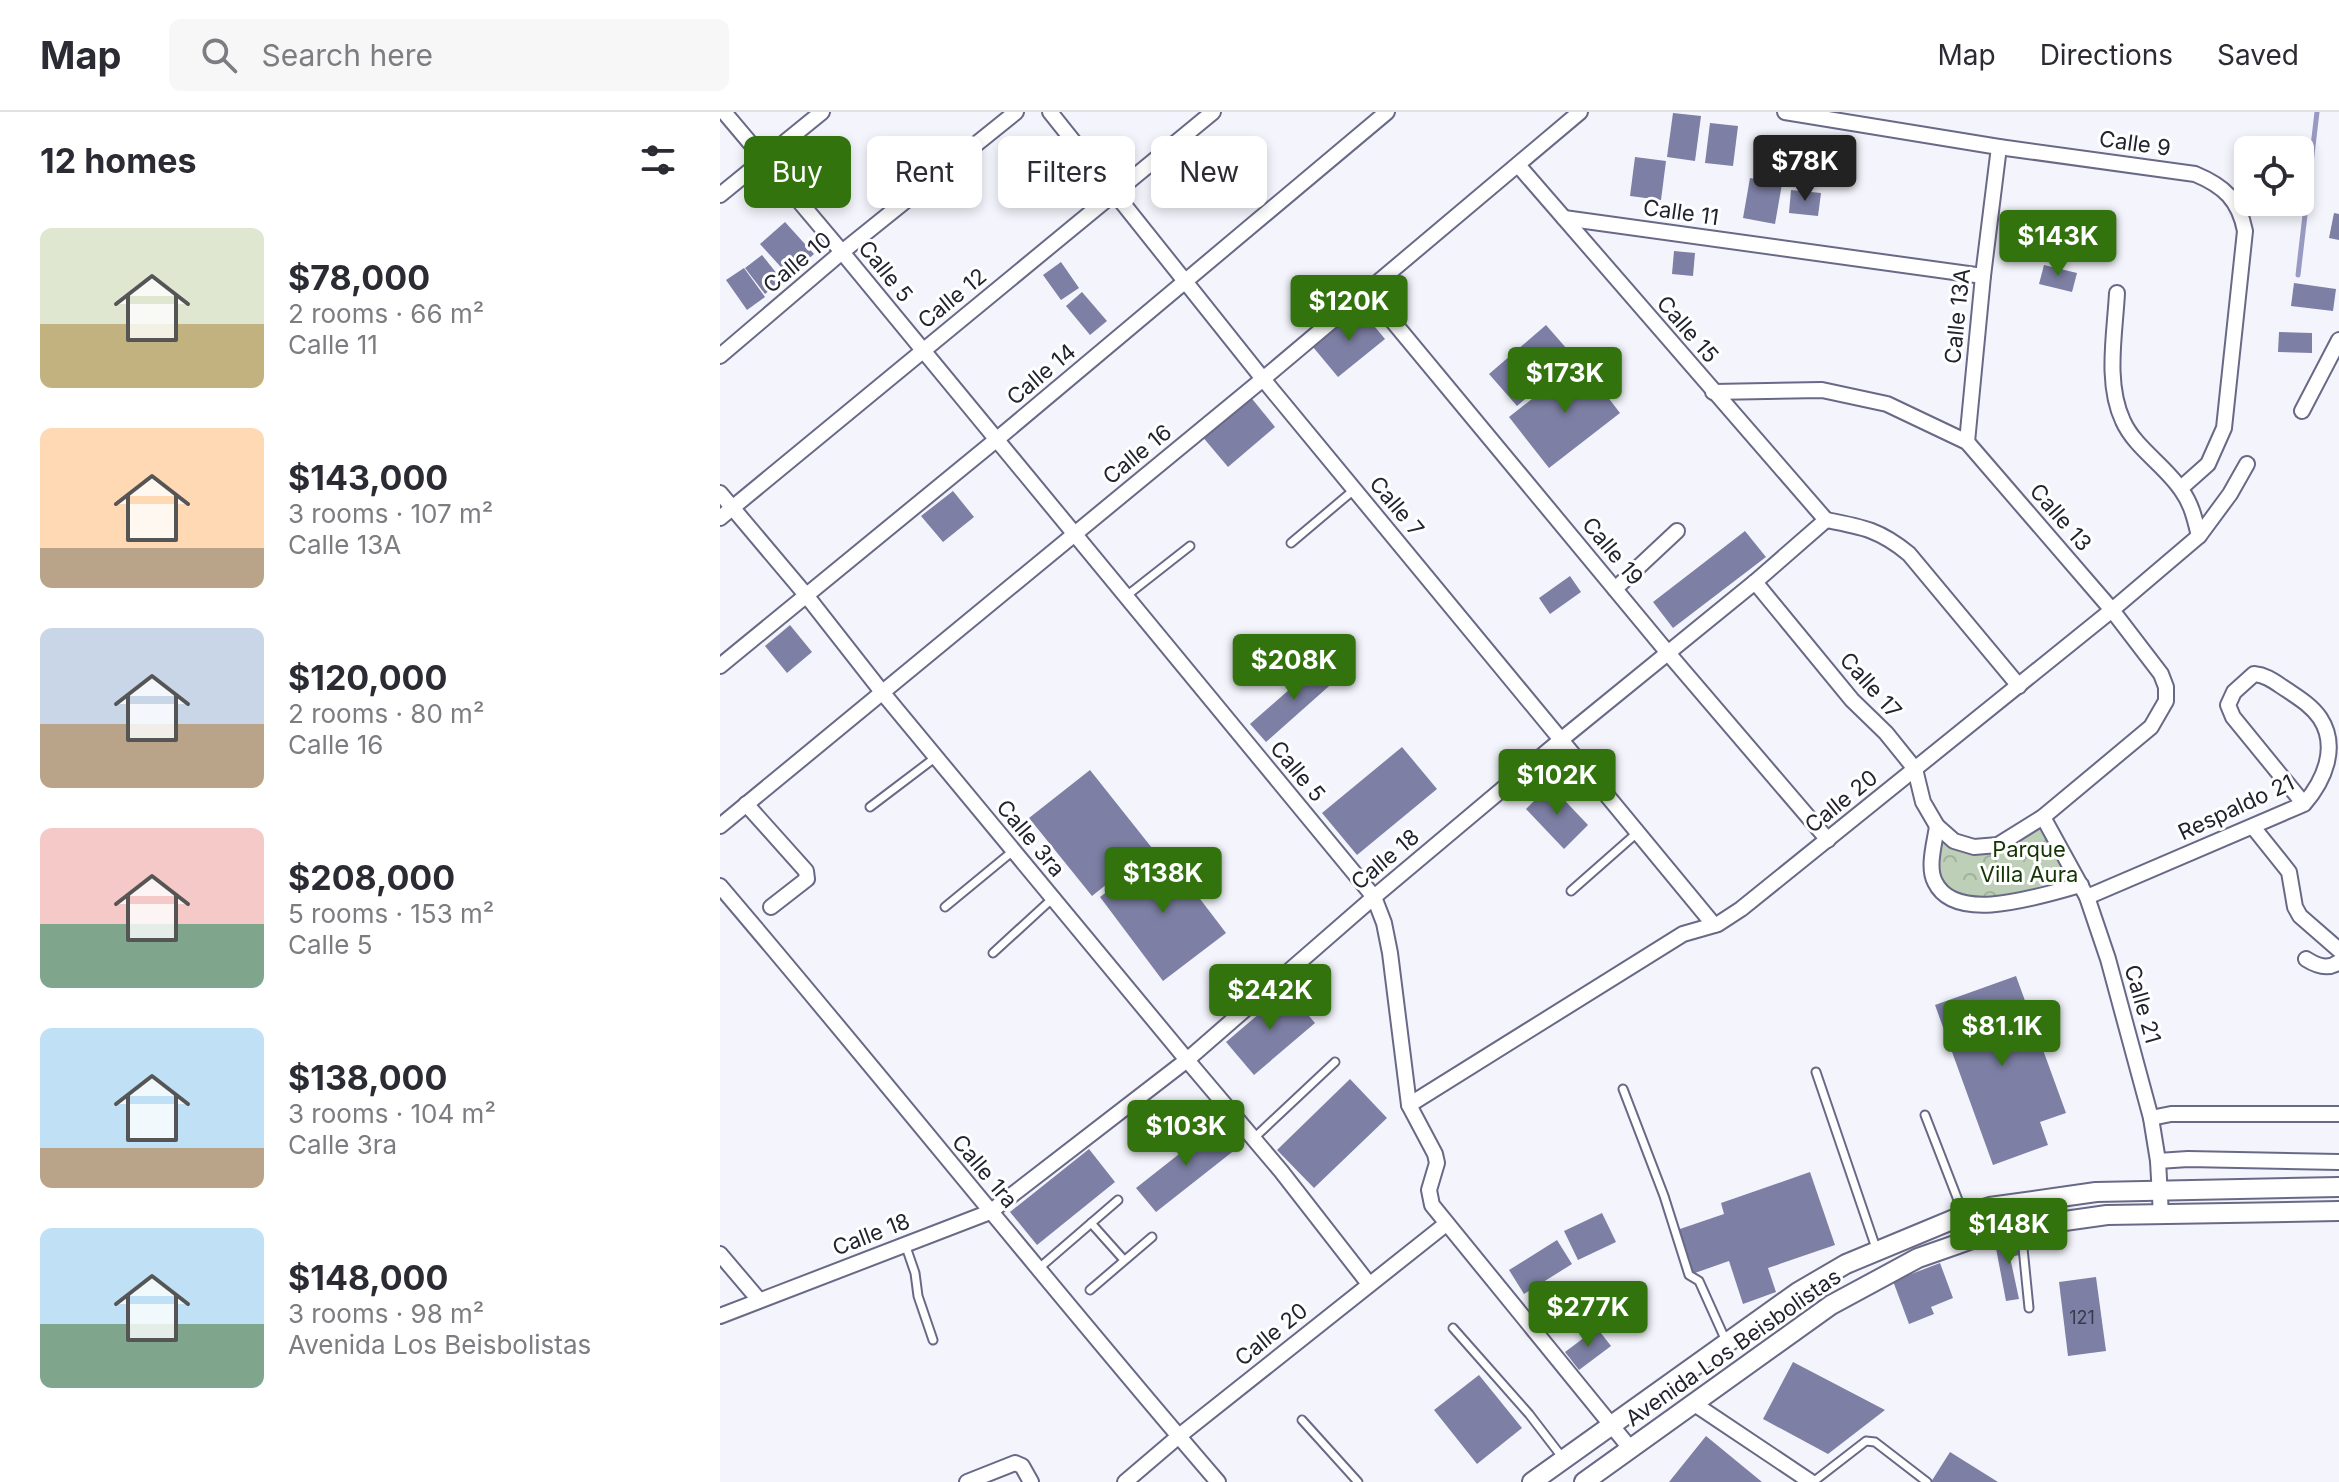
<!DOCTYPE html>
<meta charset="utf-8">
<style>
body{margin:0;font-family:Inter,sans-serif;background:#f7f7f7;color:#2b2b33;height:100vh;display:flex;flex-direction:column;font-size:30px;white-space:nowrap}
*{box-sizing:border-box;margin:0}
p{font-size:26px;color:#7c7c81}
.icon{flex:none;width:44px;height:44px;fill:none;stroke:currentColor;stroke-width:2;stroke-linecap:round;stroke-linejoin:round}
.map{position:relative;flex:1;overflow:hidden}
.sheet{display:flex;flex-direction:column;background:#fff;width:720px}
.sheet>*{flex:none}
.guide{position:absolute;left:24px;top:24px;width:760px;height:72px;display:flex;gap:16px}
.buttons{position:absolute;left:1514px;top:24px;display:grid;gap:16px}
.buttons a{display:grid;place-items:center;width:80px;height:80px;border-radius:12px;background:#fff;box-shadow:0 4px 12px #0003;font-size:40px}
.price{position:absolute;translate:-50% -68px;padding:0 18px;border-radius:8px;background:#32730d;color:#fff;font-size:26px;line-height:52px;filter:drop-shadow(0 2px 4px #0008)}
.price::after{content:'';position:absolute;left:50%;top:48px;width:24px;height:18px;margin-left:-12px;background:inherit;clip-path:polygon(0 0,100% 0,50% 100%)}
.price.on{background:#222;color:#fff}
ul{padding:0;list-style:none}
li{display:flex;align-items:center;gap:24px;height:200px;padding:0 40px}
li span{display:grid;place-items:center;flex:none;width:224px;height:160px;border-radius:12px;color:#555}
li>.icon{margin-inline-start:auto}
span .icon{width:96px;height:96px;fill:#fffc;stroke-width:1}
li b{font-size:34px}
h2{display:flex;justify-content:space-between;align-items:center;height:96px;padding:0 40px;font-size:34px}
.tag{padding:0 28px;border-radius:12px;background:#fff;box-shadow:0 4px 12px #0003;font-size:28px;line-height:72px}
.tag.on{background:#32730d;color:#fff}
header{display:flex;align-items:center;gap:48px;box-sizing:border-box;height:112px;padding:0 40px;background:#fff;border-bottom:2px solid #e1e1e2}
header strong{font-size:38px}
nav{display:flex;gap:44px;margin-inline-start:auto;font-size:28px}
.search{width:560px;height:72px;background:#f7f7f7;display:flex;align-items:center;gap:20px;box-sizing:border-box;padding:0 28px;border-radius:12px;color:#7c7c81;font-size:30px}
main{display:flex;flex:1;min-height:0}
.map>svg:first-child{display:block}
.park{fill:url(#park-crowns)}
.lines{fill:none;stroke-linecap:round;stroke-linejoin:round}
.stream{stroke:#999ac1;stroke-width:5}
.building{fill:#7d7fa4}
.service-casing{stroke:#686986;stroke-width:11}
.minor-casing{stroke:#686986;stroke-width:18}
.secondary-casing{stroke:#686986;stroke-width:22}
.service{stroke:#fff;stroke-width:7}
.minor{stroke:#fff;stroke-width:14}
.secondary{stroke:#fff;stroke-width:18}
.labels{text-anchor:middle;dominant-baseline:central;stroke-width:6;stroke-linejoin:round;paint-order:stroke}
.number-label{font-size:18px;fill:#393a4c}
.street-label{font-size:22px;fill:#22232f;stroke:#fff}
.park-label{font-size:22px;fill:#143604;stroke:#fff}
</style>
<header>
<strong>Map</strong>
<div class="search"><svg class="icon" aria-label="search" viewBox="0 0 24 24"><circle cx="10" cy="10" r="6"/><path d="M15 15l6 6"/></svg>Search here</div>
<nav><a>Map</a><a>Directions</a><a>Saved</a></nav>
</header>
<main>
<section class="sheet">
<h2>12 homes<svg class="icon" aria-label="filters" viewBox="0 0 24 24"><path d="M4 7h16M4 17h16"/><circle cx="9" cy="7" r="2"/><circle cx="15" cy="17" r="2"/></svg></h2>
<ul>
<li><span style="background:linear-gradient(#dfe7d0 60%,#c2b280 0)"><svg class="icon" aria-label="home" viewBox="0 0 24 24"><path d="M3 11l9-7 9 7M6 9v11h12V9"/></svg></span><div><b>$78,000</b><p>2 rooms · 66 m²</p><p>Calle 11</p></div></li>
<li><span style="background:linear-gradient(#ffd9b3 75%,#b9a48a 0)"><svg class="icon" aria-label="home" viewBox="0 0 24 24"><path d="M3 11l9-7 9 7M6 9v11h12V9"/></svg></span><div><b>$143,000</b><p>3 rooms · 107 m²</p><p>Calle 13A</p></div></li>
<li><span style="background:linear-gradient(#c9d6e8 60%,#b9a48a 0)"><svg class="icon" aria-label="home" viewBox="0 0 24 24"><path d="M3 11l9-7 9 7M6 9v11h12V9"/></svg></span><div><b>$120,000</b><p>2 rooms · 80 m²</p><p>Calle 16</p></div></li>
<li><span style="background:linear-gradient(#f6c9c9 60%,#7fa58c 0)"><svg class="icon" aria-label="home" viewBox="0 0 24 24"><path d="M3 11l9-7 9 7M6 9v11h12V9"/></svg></span><div><b>$208,000</b><p>5 rooms · 153 m²</p><p>Calle 5</p></div></li>
<li><span style="background:linear-gradient(#bfe0f5 75%,#b9a48a 0)"><svg class="icon" aria-label="home" viewBox="0 0 24 24"><path d="M3 11l9-7 9 7M6 9v11h12V9"/></svg></span><div><b>$138,000</b><p>3 rooms · 104 m²</p><p>Calle 3ra</p></div></li>
<li><span style="background:linear-gradient(#bfe0f5 60%,#7fa58c 0)"><svg class="icon" aria-label="home" viewBox="0 0 24 24"><path d="M3 11l9-7 9 7M6 9v11h12V9"/></svg></span><div><b>$148,000</b><p>3 rooms · 98 m²</p><p>Avenida Los Beisbolistas</p></div></li>
</ul>
</section>
<div class="map">
<svg width="1619" height="1370" viewBox="0 0 1619 1370">
<defs>
<pattern id="park-crowns" width="20" height="18" patternUnits="userSpaceOnUse" patternTransform="scale(2)"><rect width="20" height="18" fill="#bdcfb7"/><path d="M2 6a3 3 0 1 1 6 0M12 15a3 3 0 1 1 6 0" fill="none" stroke="#a2b19e"/></pattern>
</defs>
<rect width="100%" height="100%" fill="#f4f5fc"/>
<path class="park" d="M1318 709 1352 763C1323 773 1233 812 1220 765 1217 753 1220 740 1221 727 1235 739 1266 748 1282 739 1295 732 1306 718 1318 709Z"/>
<g class="lines">
<path class="stream" d="M1578 163 1597 0"/>
</g>
<g class="building">
<path d="M953 1 981 4 975 49 947 45Z"/>
<path d="M990 11 1018 14 1013 54 985 51Z"/>
<path d="M915 45 946 49 941 88 910 84Z"/>
<path d="M1030 66 1062 72 1055 112 1023 106Z"/>
<path d="M1071 78 1101 81 1098 104 1069 101Z"/>
<path d="M1614 101 1619 102V128L1609 126Z"/>
<path d="M65 110 94 142 69 164 40 132Z"/>
<path d="M1339 117 1355 144 1337 154 1322 128Z"/>
<path d="M954 139 975 141 973 164 952 162Z"/>
<path d="M42 143 62 168 45 182 25 156Z"/>
<path d="M341 150 359 176 341 188 323 163Z"/>
<path d="M1324 153 1357 161 1352 180 1319 172Z"/>
<path d="M24 156 45 185 27 198 6 168Z"/>
<path d="M1574 171 1616 177 1613 199 1571 194Z"/>
<path d="M362 180 387 209 370 223 346 194Z"/>
<path d="M640 197 665 227 618 265 593 235Z"/>
<path d="M826 213 854 245 797 294 769 262Z"/>
<path d="M1559 220 1592 221V241L1558 240Z"/>
<path d="M860 249 900 301 829 356 789 305Z"/>
<path d="M529 283 555 315 508 355 481 323Z"/>
<path d="M233 379 254 405 223 430 201 404Z"/>
<path d="M1025 419 1046 445 953 516 933 490Z"/>
<path d="M850 464 861 480 830 502 819 486Z"/>
<path d="M70 513 92 540 67 561 45 534Z"/>
<path d="M602 549 617 567 546 630 530 612Z"/>
<path d="M682 635 717 677 637 743 602 701Z"/>
<path d="M370 658 432 736 372 784 309 706Z"/>
<path d="M830 673 868 713 844 737 806 697Z"/>
<path d="M442 737 506 821 443 869 380 785Z"/>
<path d="M1296 864 1346 1001 1320 1010 1328 1033 1273 1053 1215 893Z"/>
<path d="M567 878 595 911 534 963 506 930Z"/>
<path d="M630 967 667 1006 594 1076 557 1038Z"/>
<path d="M496 1013 516 1037 436 1100 416 1076Z"/>
<path d="M369 1037 395 1070 317 1133 290 1100Z"/>
<path d="M1090 1060 1115 1133 1048 1156 1056 1180 1023 1192 1009 1149 972 1162 957 1118 1004 1102 1001 1091Z"/>
<path d="M882 1101 896 1130 858 1148 844 1119Z"/>
<path d="M1302 1127 1304 1142 1290 1145 1299 1187 1286 1189 1275 1131Z"/>
<path d="M837 1128 852 1152 804 1182 789 1158Z"/>
<path d="M1220 1151 1233 1186 1211 1195 1214 1202 1189 1212 1173 1169Z"/>
<path d="M1376 1165 1386 1239 1348 1244 1339 1170Z"/>
<path d="M877 1216 891 1234 859 1258 845 1240Z"/>
<path d="M1073 1250 1165 1298 1108 1342 1043 1307Z"/>
<path d="M759 1263 802 1316 757 1352 714 1298Z"/>
<path d="M986 1324 1042 1370H949Z"/>
<path d="M1230 1340 1278 1370H1211Z"/>
</g>
<g class="lines">
<g class="service-casing">
<g id="service">
<path d="M571 431 635 377"/>
<path d="M405 485 470 434"/>
<path d="M150 695 216 645"/>
<path d="M851 779 918 720"/>
<path d="M225 795 293 739"/>
<path d="M273 841 333 786"/>
<path d="M1096 960 1156 1136"/>
<path d="M903 977 944 1084 969 1163 979 1169 1006 1229"/>
<path d="M1205 1003 1243 1101"/>
<path d="M533 1027 615 950"/>
<path d="M371 1111 404 1148"/>
<path d="M1301 1116 1309 1196"/>
<path d="M185 1132 195 1161 198 1184 213 1228"/>
<path d="M318 1157 398 1088"/>
<path d="M370 1178 432 1125"/>
<path d="M733 1216 809 1302 842 1345"/>
<path d="M582 1308 638 1370"/>
<path d="M1093 1370 1146 1329 1155 1330 1207 1370"/>
</g>
</g>
<g class="minor-casing">
<g id="minor">
<path d="M4 0 122 140 654 785 664 811 670 841 689 993 715 1042 717 1051 709 1078 712 1093 910 1336"/>
<path d="M330 0 543 267 994 813"/>
<path d="M1065 0 1279 35 1475 62C1504 74 1519 88 1525 119L1504 316 1488 352 1461 376"/>
<path d="M798 53 1106 408"/>
<path d="M0 83 102 0"/>
<path d="M844 106 1263 164"/>
<path d="M646 177 948 541 1108 728"/>
<path d="M1397 181C1395 221 1385 271 1403 309 1415 336 1446 354 1462 379 1472 393 1475 408 1479 424"/>
<path d="M0 244 122 140 296 0"/>
<path d="M993 280 1102 278 1167 292 1247 330 1392 498 1441 562 1446 575V589L1431 615 1323 705 1278 733 1254 735 1234 729 1217 714 1203 690 1195 657 1166 621 1132 588 1035 470"/>
<path d="M1582 299 1619 228"/>
<path d="M1247 330 1263 164 1279 35"/>
<path d="M0 381 86 483 162 580 467 948 561 1059 649 1172"/>
<path d="M0 406 493 0"/>
<path d="M1106 408C1143 415 1160 418 1189 442L1299 574"/>
<path d="M895 477 957 419"/>
<path d="M0 554 276 328 667 0"/>
<path d="M26 692 86 759 87 767 51 795"/>
<path d="M1323 705 1367 785 1388 847 1431 1006 1438 1049 1441 1103"/>
<path d="M0 714 543 267 860 0"/>
<path d="M1217 714C1215 730 1207 755 1215 770 1236 814 1325 782 1361 773"/>
<path d="M1533 715 1569 760 1575 795 1580 804 1619 838"/>
<path d="M0 774C168 971 329 1174 498 1370"/>
<path d="M1367 785 1584 692C1604 669 1619 635 1600 606 1592 594 1579 586 1567 578 1556 571 1547 563 1534 562L1514 580 1508 593 1513 605 1584 692"/>
<path d="M1586 847C1597 854 1608 858 1619 850"/>
<path d="M689 993 963 822 998 812 1021 797 1392 498 1479 424 1510 382 1527 352"/>
<path d="M1431 1006 1451 1002H1619"/>
<path d="M1438 1049 1468 1047 1619 1050"/>
<path d="M0 1142 39 1188"/>
<path d="M0 1204 270 1100 467 948 654 785 842 627 1035 470 1106 408"/>
<path d="M973 1291 1091 1370"/>
<path d="M247 1370 295 1351 302 1354 311 1370"/>
<path d="M405 1370 459 1324 726 1112"/>
</g>
</g>
<g class="secondary-casing">
<g id="secondary">
<path d="M812 1370 1078 1180 1126 1152 1244 1103 1270 1095 1376 1080 1619 1075"/>
<path d="M864 1370 1111 1193 1198 1146 1238 1132 1274 1119 1387 1103 1619 1099"/>
</g>
</g>
<use href="#service" class="service"/>
<use href="#minor" class="minor"/>
<use href="#secondary" class="secondary"/>
</g>
<g class="labels">
<g class="number-label">
<text x="1362" y="1205">121</text>
</g>
<g class="street-label">
<text transform="translate(1415 31) rotate(8)">Calle 9</text>
<text transform="translate(961 100) rotate(8)">Calle 11</text>
<text transform="translate(77 150) rotate(-40)">Calle 10</text>
<text transform="translate(166 159) rotate(51)">Calle 5</text>
<text transform="translate(232 186) rotate(-39)">Calle 12</text>
<text transform="translate(1237 204) rotate(-84)">Calle 13A</text>
<text transform="translate(968 217) rotate(49)">Calle 15</text>
<text transform="translate(321 262) rotate(-40)">Calle 14</text>
<text transform="translate(417 342) rotate(-39)">Calle 16</text>
<text transform="translate(677 394) rotate(50)">Calle 7</text>
<text transform="translate(1341 405) rotate(49)">Calle 13</text>
<text transform="translate(893 439) rotate(50)">Calle 19</text>
<text transform="translate(1151 573) rotate(48)">Calle 17</text>
<text transform="translate(578 659) rotate(50)">Calle 5</text>
<text transform="translate(1121 689) rotate(-39)">Calle 20</text>
<text transform="translate(1516 695) rotate(-25)">Respaldo 21</text>
<text transform="translate(311 726) rotate(50)">Calle 3ra</text>
<text transform="translate(665 747) rotate(-40)">Calle 18</text>
<text transform="translate(1423 892) rotate(74)">Calle 21</text>
<text transform="translate(265 1059) rotate(50)">Calle 1ra</text>
<text transform="translate(151 1122) rotate(-21)">Calle 18</text>
<text transform="translate(551 1222) rotate(-39)">Calle 20</text>
<text transform="translate(1013 1235) rotate(-35)">Avenida Los Beisbolistas</text>
</g>
<g class="park-label">
<text x="1309" y="737">Parque<tspan x="1309" dy="25">Villa Aura</tspan></text>
</g>
</g>
</svg>
<div class="buttons">
<a><svg class="icon" aria-label="locate" viewBox="0 0 24 24"><circle cx="12" cy="12" r="6"/><path d="M12 2v4M12 18v4M2 12h4M18 12h4"/></svg></a>
</div>
<b class="price on" style="left:1085px;top:91px">$78K</b>
<b class="price" style="left:1338px;top:166px">$143K</b>
<b class="price" style="left:629px;top:231px">$120K</b>
<b class="price" style="left:845px;top:303px">$173K</b>
<b class="price" style="left:574px;top:590px">$208K</b>
<b class="price" style="left:837px;top:705px">$102K</b>
<b class="price" style="left:443px;top:803px">$138K</b>
<b class="price" style="left:550px;top:920px">$242K</b>
<b class="price" style="left:1282px;top:956px">$81.1K</b>
<b class="price" style="left:466px;top:1056px">$103K</b>
<b class="price" style="left:1289px;top:1154px">$148K</b>
<b class="price" style="left:868px;top:1237px">$277K</b>
<div class="guide">
<a class="tag on">Buy</a>
<a class="tag">Rent</a>
<a class="tag">Filters</a>
<a class="tag">New</a>
</div>
</div>
</main>
